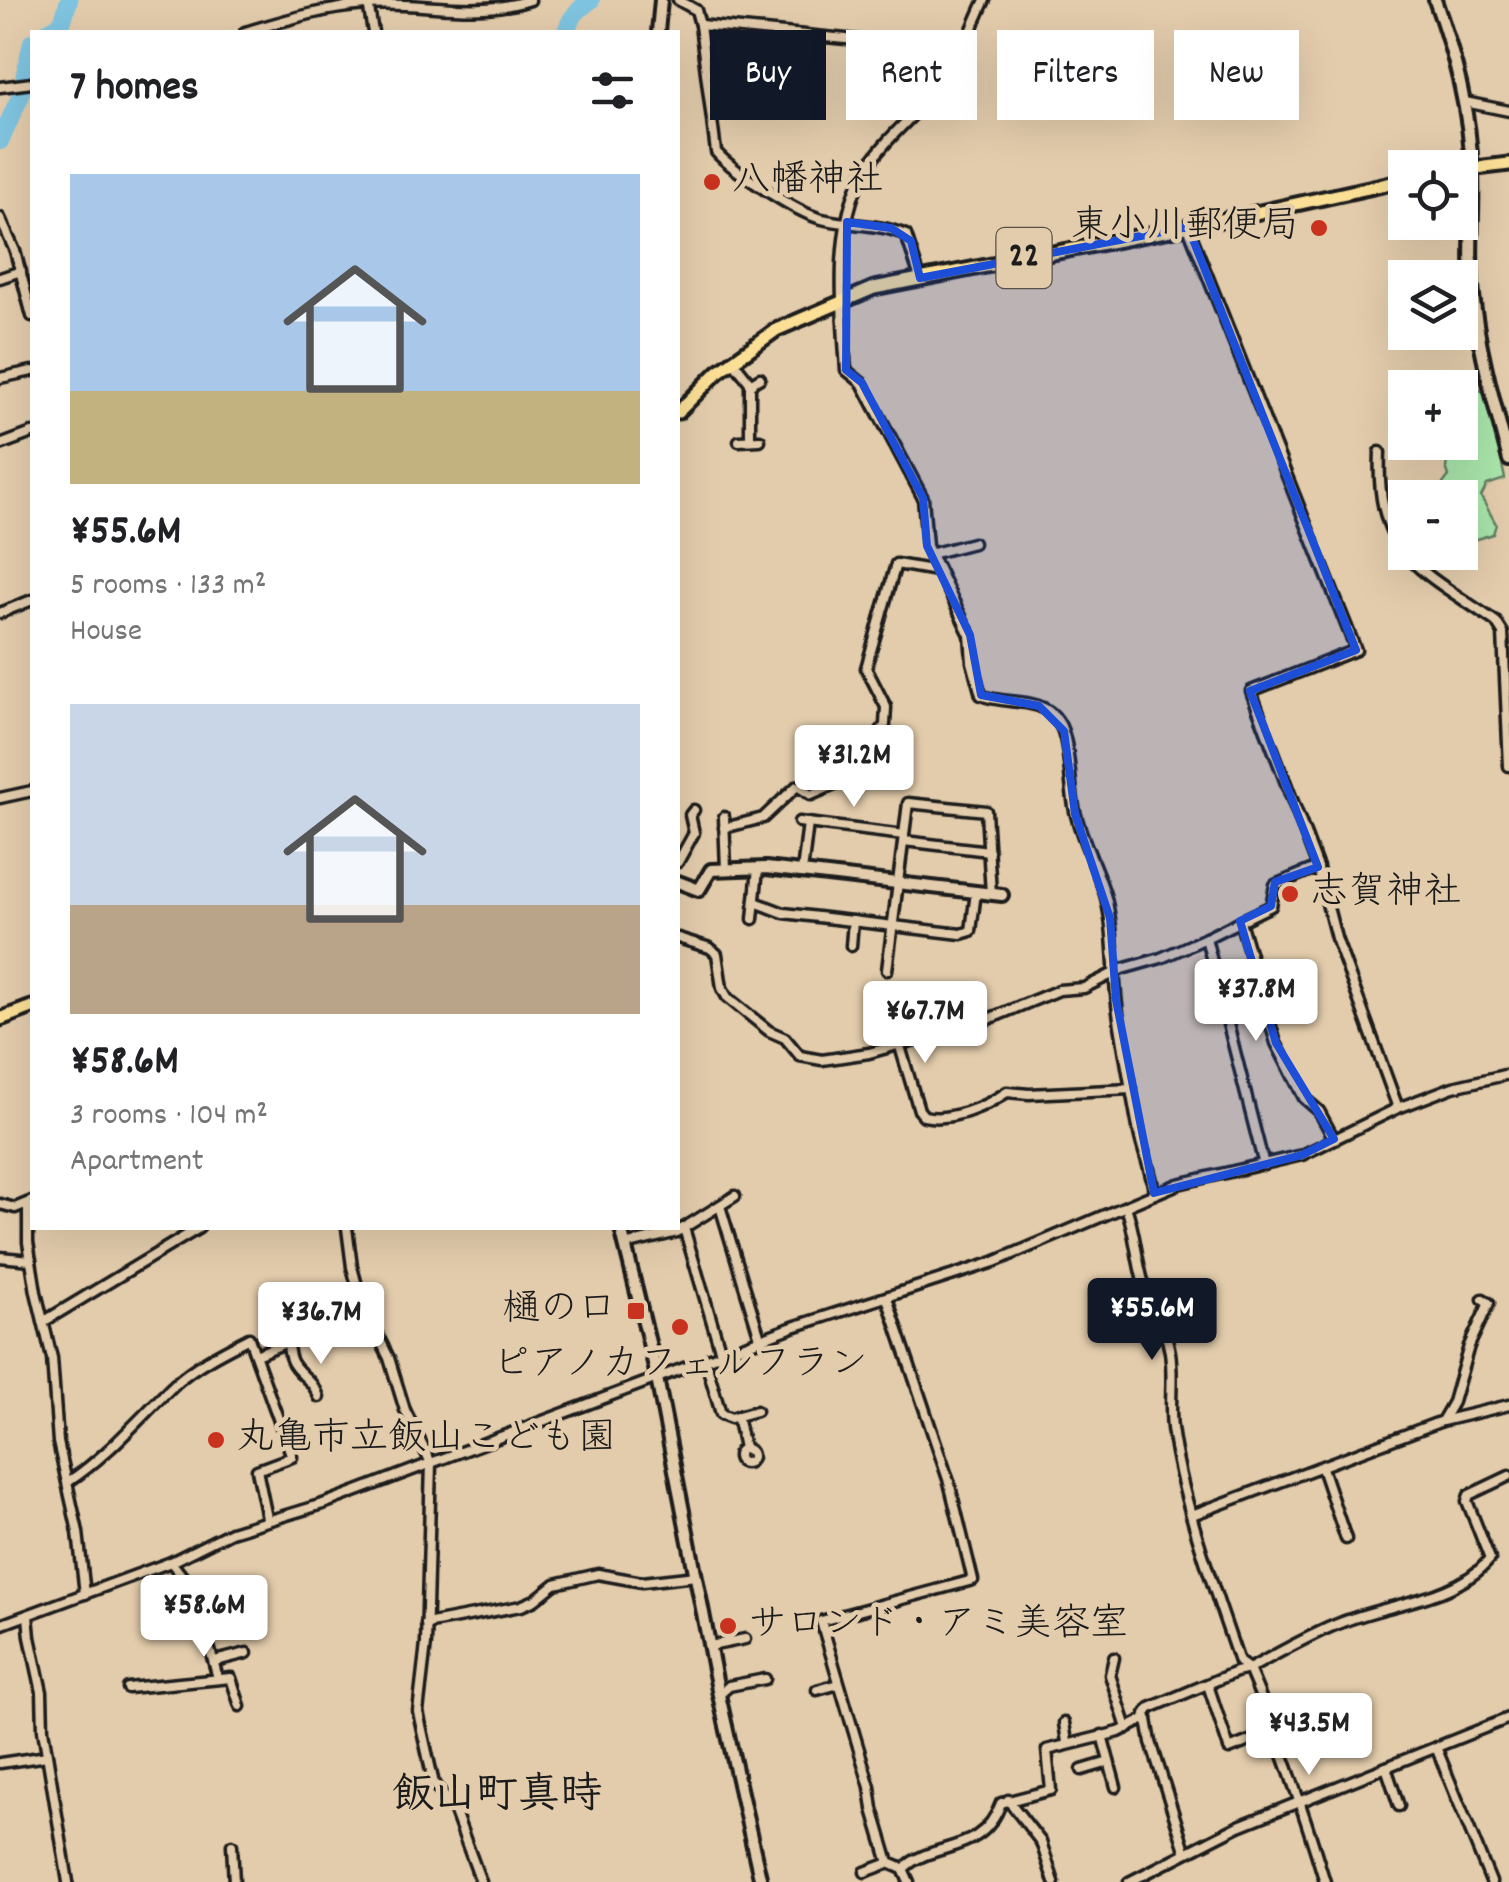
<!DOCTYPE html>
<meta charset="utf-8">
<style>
body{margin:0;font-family:Dekko,"Klee One",sans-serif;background:#f6f6f6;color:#202124;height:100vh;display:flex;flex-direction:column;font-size:38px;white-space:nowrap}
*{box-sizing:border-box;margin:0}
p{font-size:32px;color:#757577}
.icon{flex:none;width:55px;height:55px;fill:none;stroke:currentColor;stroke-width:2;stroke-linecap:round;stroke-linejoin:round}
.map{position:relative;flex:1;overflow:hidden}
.side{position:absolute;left:30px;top:30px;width:650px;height:1200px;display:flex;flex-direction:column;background:#fff;border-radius:0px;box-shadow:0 10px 40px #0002}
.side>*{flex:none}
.banner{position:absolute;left:710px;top:30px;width:648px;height:90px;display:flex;gap:20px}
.tools{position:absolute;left:1388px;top:150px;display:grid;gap:20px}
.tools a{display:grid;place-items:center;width:90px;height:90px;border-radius:0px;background:#fff;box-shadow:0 10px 40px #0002;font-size:50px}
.price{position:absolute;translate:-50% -85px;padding:0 22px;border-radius:10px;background:#fff;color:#222;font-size:32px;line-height:65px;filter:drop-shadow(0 2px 5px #0008)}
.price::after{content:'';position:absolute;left:50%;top:60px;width:30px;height:22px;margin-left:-15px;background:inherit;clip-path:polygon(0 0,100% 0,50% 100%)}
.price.on{background:#111827;color:#fff}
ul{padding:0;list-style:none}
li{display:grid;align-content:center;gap:20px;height:530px;padding:0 40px}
li span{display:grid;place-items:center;height:310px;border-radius:0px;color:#555}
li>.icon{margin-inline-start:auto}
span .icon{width:180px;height:180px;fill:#fffc;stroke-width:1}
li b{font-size:42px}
h2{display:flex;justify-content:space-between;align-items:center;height:120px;padding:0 40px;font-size:42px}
.pill{padding:0 35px;border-radius:0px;background:#fff;box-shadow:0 10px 40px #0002;font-size:35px;line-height:90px}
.pill.on{background:#111827;color:#fff}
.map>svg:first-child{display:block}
.green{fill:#a9e4aa;stroke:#628063;stroke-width:2.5}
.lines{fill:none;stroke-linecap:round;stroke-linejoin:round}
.river{stroke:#7fc4e0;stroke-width:18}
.street-casing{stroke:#1c1c1c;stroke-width:15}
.secondary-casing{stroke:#1c1c1c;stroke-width:18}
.primary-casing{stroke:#1c1c1c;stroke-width:19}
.street{stroke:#e3ccac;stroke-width:8}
.secondary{stroke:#e3ccac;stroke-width:10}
.primary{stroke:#fbdf96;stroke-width:11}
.marked{fill:#1d4ed8;fill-opacity:0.2;stroke:#1d4ed8;stroke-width:8;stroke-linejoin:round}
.poi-dot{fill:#c8321e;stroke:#e3ccac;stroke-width:4}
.labels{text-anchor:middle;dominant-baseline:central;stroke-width:9;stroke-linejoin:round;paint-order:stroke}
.shield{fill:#e3ccac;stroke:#585147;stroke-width:2.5}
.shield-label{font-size:35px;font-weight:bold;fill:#1c1c1c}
.poi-label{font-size:38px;fill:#1c1c1c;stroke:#e3ccac;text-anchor:start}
.quarter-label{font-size:42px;font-weight:bold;fill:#1c1c1c;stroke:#e3ccac}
</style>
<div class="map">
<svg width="1509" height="1882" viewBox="0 0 1509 1882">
<rect width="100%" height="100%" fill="#e3ccac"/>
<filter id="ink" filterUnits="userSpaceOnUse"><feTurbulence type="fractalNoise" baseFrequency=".01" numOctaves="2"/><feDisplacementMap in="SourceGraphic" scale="20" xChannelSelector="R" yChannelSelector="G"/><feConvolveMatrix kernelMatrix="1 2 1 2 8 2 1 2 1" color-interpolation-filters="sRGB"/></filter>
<g filter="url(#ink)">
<path class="green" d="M1478 390 1487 392 1505 479 1487 485 1481 497 1496 524 1493 534 1460 544V498H1432L1449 476 1446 467 1451 443 1460 442V395Z"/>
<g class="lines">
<g class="river">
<path d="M47 32 62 23 69 0"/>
<path d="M566 32C570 17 579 9 591 0"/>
<path d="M0 141 20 97 32 42"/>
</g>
<g class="street-casing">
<g id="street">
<path d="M678 0 696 10 700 25 716 152C733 171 797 213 822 219 850 226 879 223 906 235L920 278"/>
<path d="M985 0C973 24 964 54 948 76 923 110 884 137 863 174 833 230 842 309 846 370L862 383 923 498 927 546 970 635 972 662 981 695C1006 706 1041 695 1058 721 1071 740 1069 787 1075 811 1082 842 1098 869 1106 898 1116 939 1112 978 1119 1019 1125 1057 1132 1095 1139 1133 1143 1153 1152 1172 1154 1193"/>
<path d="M368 3 373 32"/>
<path d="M700 25 867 41 964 44"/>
<path d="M245 32C286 20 324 8 367 5 423 1 473 18 530 0"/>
<path d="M0 87 32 83"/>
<path d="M1465 102 1509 111"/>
<path d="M0 218 15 251 32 316"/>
<path d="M1188 227 1356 650 1251 691 1252 694 1317 865 1336 938 1398 1108"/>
<path d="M0 278 21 271"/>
<path d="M732 360 751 384"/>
<path d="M0 378 32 371"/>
<path d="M750 440V384L760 378"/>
<path d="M739 441 760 440"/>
<path d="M0 445 32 433"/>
<path d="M1380 452C1375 557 1422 570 1496 622L1503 633 1509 766"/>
<path d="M930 554 973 543"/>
<path d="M0 613 32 600"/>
<path d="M0 798 32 791"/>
<path d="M724 817 726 869"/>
<path d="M799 822 904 835"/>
<path d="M724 828 763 818 797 786 811 795 839 783 856 766 885 725 886 707 866 668 896 564 937 571"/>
<path d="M904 841 989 851"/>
<path d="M678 862 694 833 690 815 694 810"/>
<path d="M802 872 808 823"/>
<path d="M755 902 784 913 961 934 971 931 976 892"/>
<path d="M753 919 758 868"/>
<path d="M1240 921 1276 1043 1304 1098 1319 1111 1334 1139"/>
<path d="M678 938 710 948 717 954 722 988 727 997 769 1031 785 1038 800 1056 822 1060 869 1053 986 1020 1059 990 1084 988 1122 969 1161 958 1206 938 1271 906 1275 885 1318 867"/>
<path d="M1206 938 1264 1165"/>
<path d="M851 946 853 921"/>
<path d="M887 970 908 803 986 811 991 894"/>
<path d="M899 1043 919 1110 924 1116C950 1122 985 1107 1007 1092L1029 1094 1131 1089"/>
<path d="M0 1204 15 1208 32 1201"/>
<path d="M28 1205V1242L36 1292 52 1358 58 1442 78 1532 85 1594"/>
<path d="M720 1206 761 1341"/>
<path d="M1126 1207C1135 1231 1136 1257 1143 1281 1150 1308 1165 1323 1170 1352 1174 1378 1169 1403 1172 1428 1182 1502 1215 1591 1239 1662L1249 1669C1279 1739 1303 1809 1325 1882"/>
<path d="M347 1228 352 1267 362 1304 389 1358 405 1410 431 1463 793 1327 994 1262 1178 1184 1302 1155 1398 1108 1453 1087 1509 1074"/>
<path d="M684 1228 722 1356"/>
<path d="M625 1245 677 1232 735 1196"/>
<path d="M0 1257 31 1260"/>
<path d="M887 1298 949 1482 973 1580 821 1621 870 1787 873 1809 889 1863 903 1869 909 1882"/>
<path d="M43 1322 199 1228"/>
<path d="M289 1336C284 1374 310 1371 319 1397"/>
<path d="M256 1355 287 1342"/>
<path d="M706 1362 721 1414 731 1418 756 1411"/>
<path d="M737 1416 744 1448"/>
<path d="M1442 1421 1509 1405"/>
<circle cx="745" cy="1456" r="7"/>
<path d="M1322 1468 1346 1539"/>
<path d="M68 1482C110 1454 140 1417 176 1383 197 1364 224 1351 249 1338L292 1457 257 1470 267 1518"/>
<path d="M1192 1515 1442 1421 1453 1402 1469 1346 1489 1303 1483 1299"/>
<path d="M171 1562 193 1590 218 1678"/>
<path d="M28 1616 30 1637 42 1692 43 1730 68 1882"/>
<path d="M426 1624 521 1606 535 1600 555 1584 598 1574 642 1582 696 1576"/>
<path d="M0 1625 171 1562 231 1532 323 1504 431 1463 426 1644 418 1712 434 1784 455 1812 481 1882"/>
<path d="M710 1646 745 1639"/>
<path d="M1114 1658 1110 1675 1127 1728"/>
<path d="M215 1661 247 1653"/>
<path d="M1208 1685 1229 1748"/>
<path d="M128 1688 231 1678 240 1706"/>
<path d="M817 1690 839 1684"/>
<path d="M719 1695 729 1686 765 1679"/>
<path d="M1064 1723 1067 1742"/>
<path d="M1102 1735 1116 1787"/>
<path d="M1436 1747 1491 1882"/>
<path d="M1229 1749 1275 1731"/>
<path d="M0 1763 47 1756"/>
<path d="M1386 1767 1399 1806"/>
<path d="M1082 1770 1109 1762"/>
<path d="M1008 1800 1041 1842 1054 1882"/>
<path d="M232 1845 234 1882"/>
<path d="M1185 1850 1151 1742 1146 1714 1150 1708 1236 1672 1249 1669C1279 1653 1309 1635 1340 1623 1388 1603 1455 1601 1490 1559L1467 1501 1469 1495 1509 1476"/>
<path d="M903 1869C932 1840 982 1857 1001 1803L1051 1790 1047 1750 1119 1732 1147 1718"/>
<path d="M865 1872 889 1863"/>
<path d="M1129 1882 1239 1826 1509 1718"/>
</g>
</g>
<g class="secondary-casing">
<g id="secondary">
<path d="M1435 0C1455 56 1470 112 1472 172 1474 213 1468 254 1473 295 1479 351 1495 406 1509 460"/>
<path d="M658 32 661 0"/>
<path d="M678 882 699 890 711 870 766 868 1002 895"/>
<path d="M621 1228 654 1363 719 1695 761 1882"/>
</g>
</g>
<g class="primary-casing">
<g id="primary">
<path d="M1460 170 1509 164"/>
<path d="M678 412 718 372 776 330 874 288 1237 217 1405 180"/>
<path d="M0 1019 32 1007"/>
</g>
</g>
<use href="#street" class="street"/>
<use href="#secondary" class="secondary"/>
<use href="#primary" class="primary"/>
</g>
</g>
<path class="marked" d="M847 222 891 228 911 241 920 278 1188 227 1356 650 1250 691 1318 867 1275 882 1271 906 1240 921 1276 1043 1334 1139 1302 1155 1154 1193 1116 1000 1110 918 1075 814 1064 731 1039 706 981 695 970 635 927 546 923 498 862 383 846 370Z"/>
<g class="poi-dot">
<circle cx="712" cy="182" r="10"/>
<circle cx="1319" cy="228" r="10"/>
<circle cx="1290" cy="894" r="10"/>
<rect x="626" y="1301" width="20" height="20" rx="5"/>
<circle cx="680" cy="1327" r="10"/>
<circle cx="216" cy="1440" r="10"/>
<circle cx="728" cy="1626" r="10"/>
</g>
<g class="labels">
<rect class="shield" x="996.5" y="228" width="55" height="60" rx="8"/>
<g class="shield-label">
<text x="1024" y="258">22</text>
</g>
<g class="poi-label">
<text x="732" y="182">八幡神社</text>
<text x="1299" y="228" text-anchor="end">東小川郵便局</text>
<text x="1310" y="894">志賀神社</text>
<text x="616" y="1311" text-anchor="end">樋の口</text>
<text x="680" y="1366" text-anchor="middle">ピアノカフェルフラン</text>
<text x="236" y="1440">丸亀市立飯山こども園</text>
<text x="748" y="1626">サロンド・アミ美容室</text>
</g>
<g class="quarter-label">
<text x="497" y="1798">飯山町真時</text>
</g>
</g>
</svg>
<div class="tools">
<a><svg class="icon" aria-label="locate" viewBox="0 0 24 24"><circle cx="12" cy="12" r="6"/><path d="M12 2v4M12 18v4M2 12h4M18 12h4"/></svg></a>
<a><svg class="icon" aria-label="layers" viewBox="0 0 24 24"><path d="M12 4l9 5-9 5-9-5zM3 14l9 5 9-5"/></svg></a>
<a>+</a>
<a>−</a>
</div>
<b class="price" style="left:854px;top:810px">¥31.2M</b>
<b class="price" style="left:1256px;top:1044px">¥37.8M</b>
<b class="price" style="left:925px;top:1066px">¥67.7M</b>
<b class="price on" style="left:1152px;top:1363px">¥55.6M</b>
<b class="price" style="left:321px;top:1367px">¥36.7M</b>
<b class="price" style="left:204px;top:1660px">¥58.6M</b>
<b class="price" style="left:1309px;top:1778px">¥43.5M</b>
<div class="banner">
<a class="pill on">Buy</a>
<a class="pill">Rent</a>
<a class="pill">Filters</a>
<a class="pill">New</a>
</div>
<section class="side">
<h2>7 homes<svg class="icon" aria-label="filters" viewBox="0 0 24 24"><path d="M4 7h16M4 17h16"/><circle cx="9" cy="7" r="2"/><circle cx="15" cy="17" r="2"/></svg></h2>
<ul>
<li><span style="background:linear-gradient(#a9c7e8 70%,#c2b280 0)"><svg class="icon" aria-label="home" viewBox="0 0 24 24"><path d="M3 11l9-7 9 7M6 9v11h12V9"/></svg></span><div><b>¥55.6M</b><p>5 rooms · 133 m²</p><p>House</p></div></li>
<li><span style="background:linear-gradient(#c9d6e8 65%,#b9a48a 0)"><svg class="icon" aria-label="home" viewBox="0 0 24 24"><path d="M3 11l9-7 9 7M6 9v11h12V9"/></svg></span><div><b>¥58.6M</b><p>3 rooms · 104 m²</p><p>Apartment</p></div></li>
</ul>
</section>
</div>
